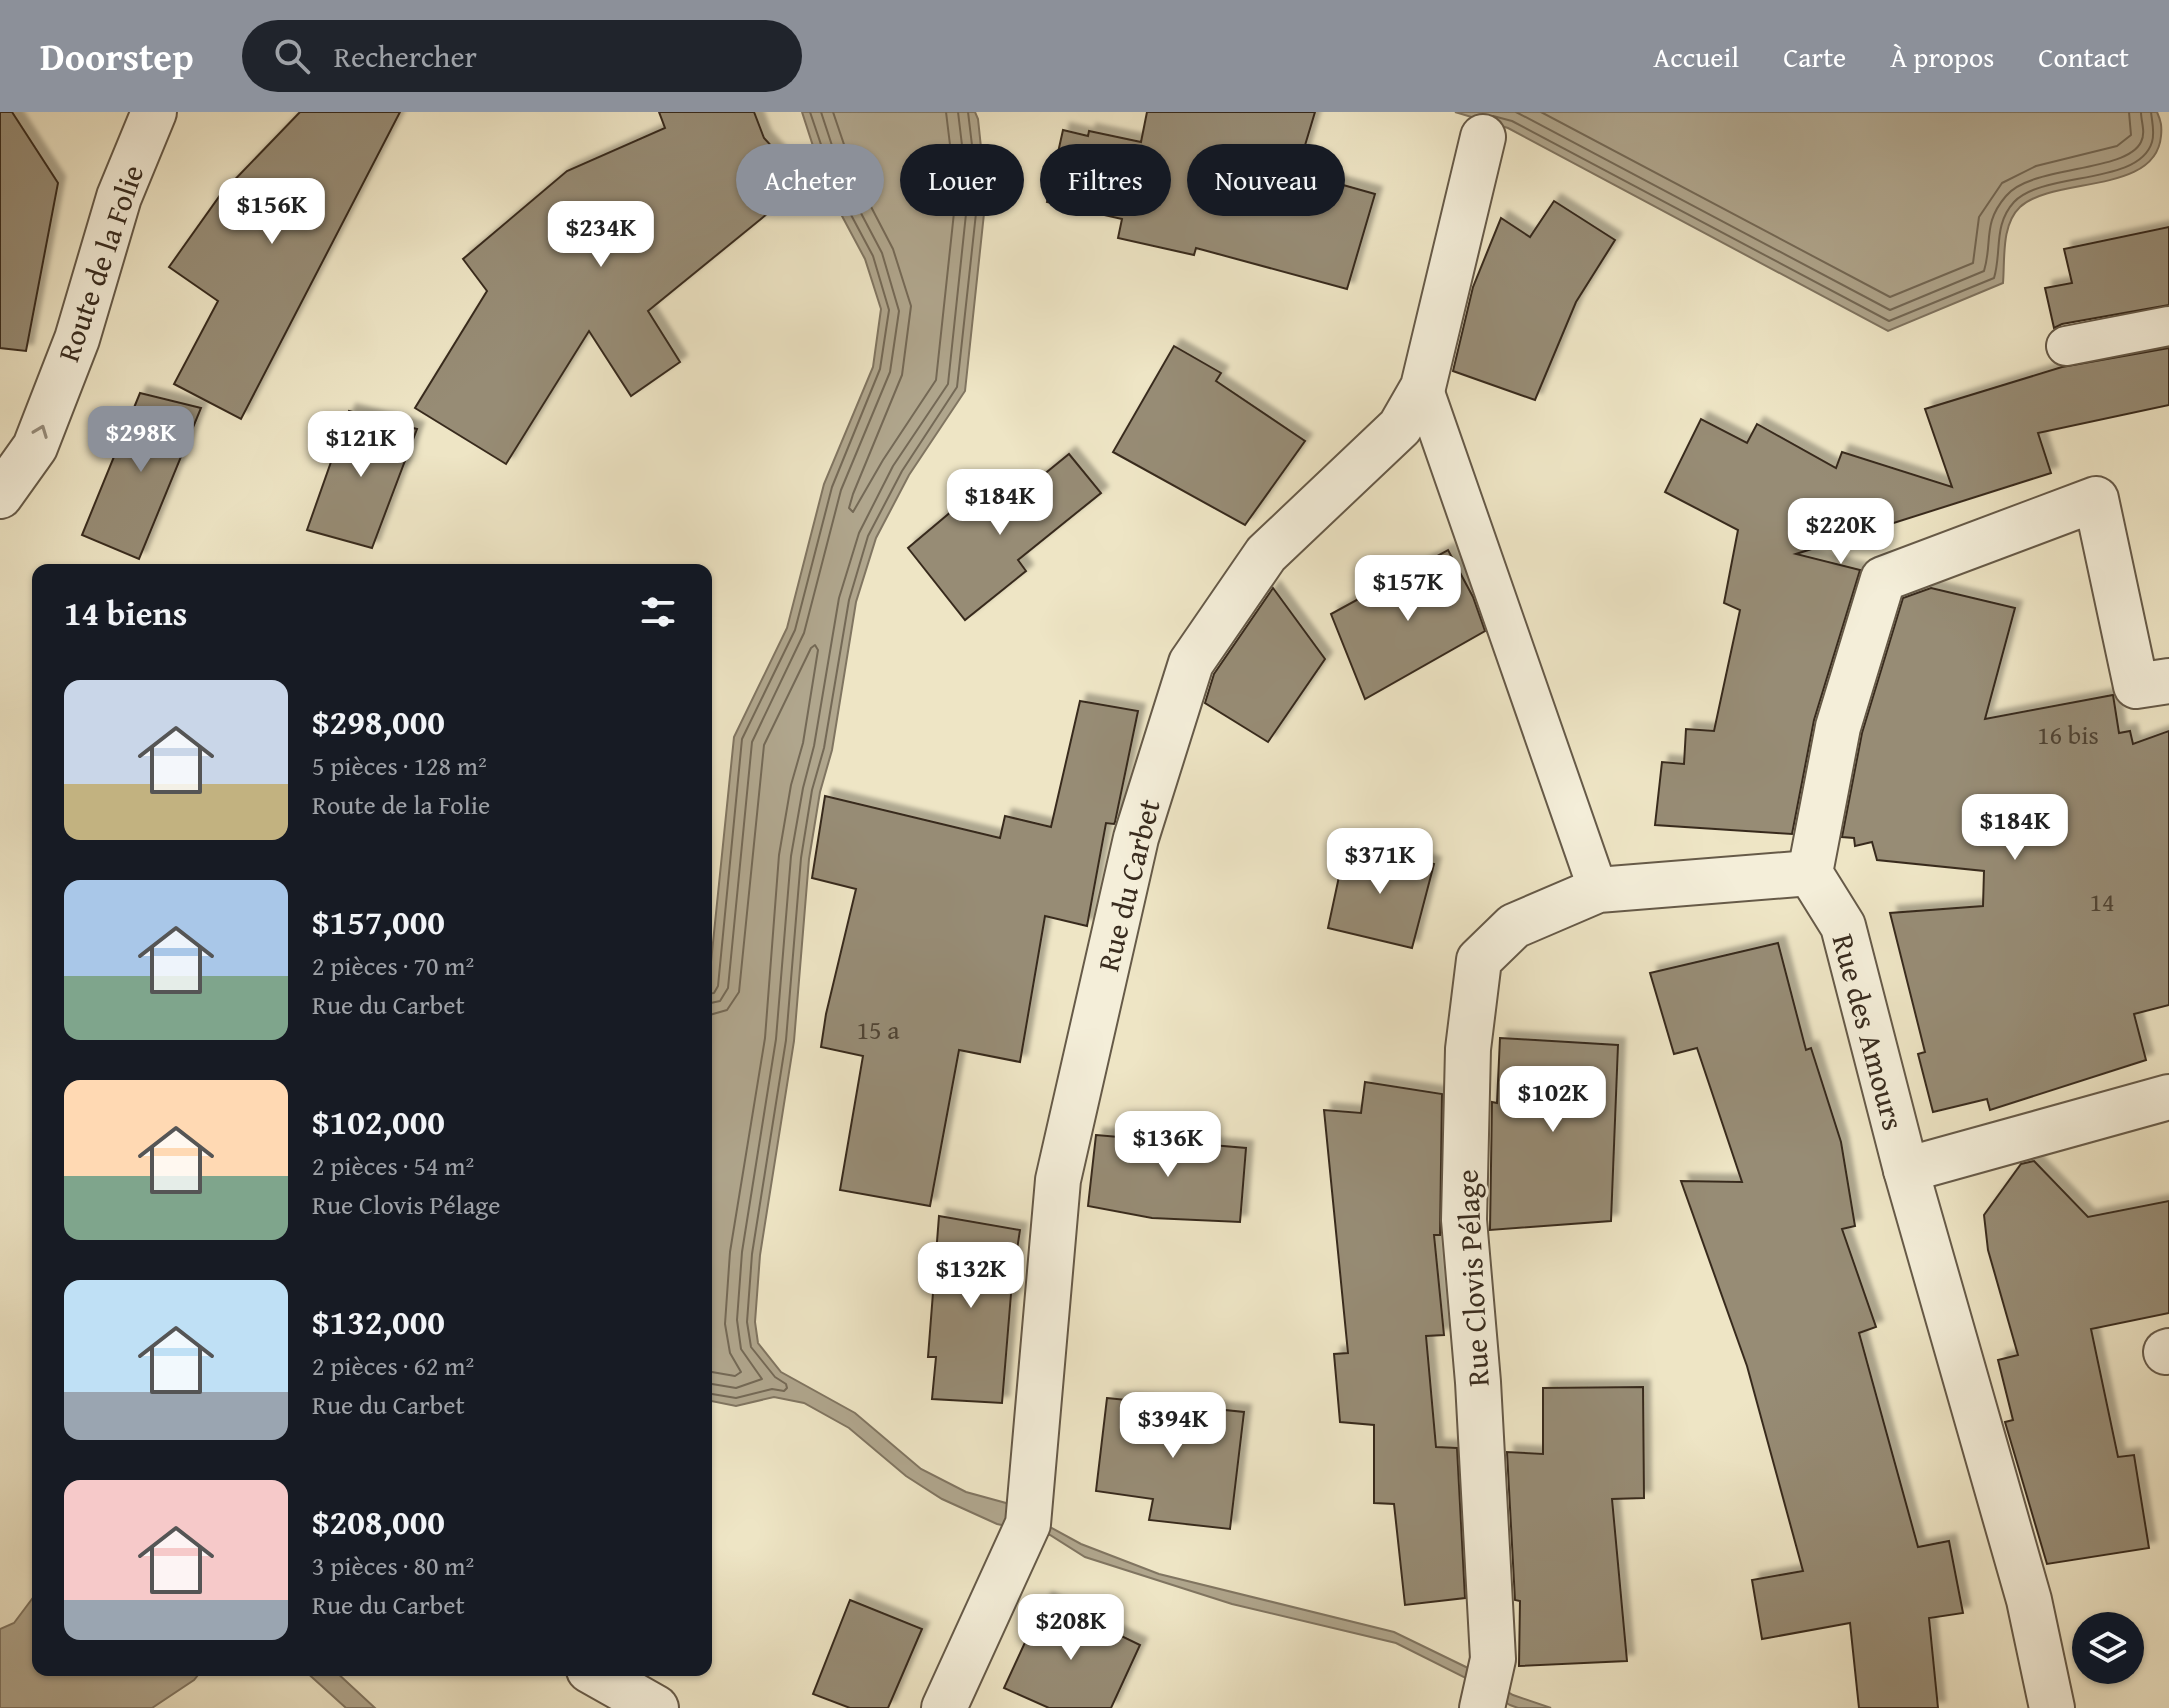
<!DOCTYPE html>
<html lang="fr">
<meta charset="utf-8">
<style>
body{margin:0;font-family:"Gentium Book Plus",serif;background:#20242c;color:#f1f3f6;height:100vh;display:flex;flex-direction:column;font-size:30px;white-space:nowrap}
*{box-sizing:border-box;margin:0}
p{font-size:26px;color:#9ea1a6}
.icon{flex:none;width:44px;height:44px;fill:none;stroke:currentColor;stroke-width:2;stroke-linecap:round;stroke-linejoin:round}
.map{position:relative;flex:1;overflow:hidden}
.side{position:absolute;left:32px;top:452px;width:680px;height:1112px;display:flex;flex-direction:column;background:#171b24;border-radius:16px;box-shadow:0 2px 6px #0004}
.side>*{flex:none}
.guide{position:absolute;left:736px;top:32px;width:760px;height:72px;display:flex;gap:16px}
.controls{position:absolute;left:2072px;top:1500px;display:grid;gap:16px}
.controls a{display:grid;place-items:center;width:72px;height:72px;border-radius:50%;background:#171b24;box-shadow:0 2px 6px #0004;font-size:40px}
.price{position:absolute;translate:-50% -68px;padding:0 18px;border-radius:16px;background:#fff;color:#222;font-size:26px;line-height:52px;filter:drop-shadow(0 2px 4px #0008)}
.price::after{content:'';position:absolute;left:50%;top:48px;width:24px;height:18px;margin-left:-12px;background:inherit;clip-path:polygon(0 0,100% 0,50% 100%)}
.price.active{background:#8c9099;color:#fff}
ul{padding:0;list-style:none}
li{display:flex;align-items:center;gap:24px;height:200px;padding:0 32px}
li span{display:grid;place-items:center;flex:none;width:224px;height:160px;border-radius:16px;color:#555}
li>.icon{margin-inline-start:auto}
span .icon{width:96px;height:96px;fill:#fffc;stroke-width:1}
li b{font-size:34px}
h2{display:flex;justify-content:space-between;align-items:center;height:96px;padding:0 32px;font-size:34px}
.chip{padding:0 28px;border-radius:36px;background:#171b24;box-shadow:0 2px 6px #0004;font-size:28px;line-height:72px}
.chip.active{background:#8c9099;color:#fff}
header{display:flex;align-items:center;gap:48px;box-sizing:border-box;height:112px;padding:0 40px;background:#8c9099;color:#fff}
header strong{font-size:38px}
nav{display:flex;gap:44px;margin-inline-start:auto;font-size:28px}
.search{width:560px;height:72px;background:#20242c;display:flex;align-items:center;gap:20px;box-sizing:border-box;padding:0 28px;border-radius:44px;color:#9ea1a6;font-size:30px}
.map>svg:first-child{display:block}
.water{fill:#b0a68d;stroke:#807561;stroke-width:2}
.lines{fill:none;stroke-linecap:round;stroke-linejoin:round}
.shore{stroke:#746956;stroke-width:2}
.building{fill:#978c75;stroke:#392c1f;stroke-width:2;filter:url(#shadow)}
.service-casing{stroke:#665a48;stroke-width:42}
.minor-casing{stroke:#665a48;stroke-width:48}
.tertiary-casing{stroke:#665a48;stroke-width:48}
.service{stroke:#f4eed9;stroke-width:38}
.minor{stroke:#f4eed9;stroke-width:44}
.tertiary{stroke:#f4eed9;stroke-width:44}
.oneway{stroke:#968d7c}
.labels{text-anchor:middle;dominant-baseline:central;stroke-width:6;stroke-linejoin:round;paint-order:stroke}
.number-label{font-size:26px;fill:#504434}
.street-label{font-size:30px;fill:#392c1f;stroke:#f4eed9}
</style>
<header>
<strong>Doorstep</strong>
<div class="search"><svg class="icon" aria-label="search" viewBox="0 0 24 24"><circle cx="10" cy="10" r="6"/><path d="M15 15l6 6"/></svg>Rechercher</div>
<nav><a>Accueil</a><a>Carte</a><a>À propos</a><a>Contact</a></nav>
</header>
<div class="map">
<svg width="2169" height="1596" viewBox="0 0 2169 1596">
<defs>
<filter id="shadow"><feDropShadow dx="7" dy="-7" stdDeviation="2" flood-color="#0004"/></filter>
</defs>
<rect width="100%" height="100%" fill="#eee5c5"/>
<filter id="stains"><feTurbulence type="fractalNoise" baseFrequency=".0025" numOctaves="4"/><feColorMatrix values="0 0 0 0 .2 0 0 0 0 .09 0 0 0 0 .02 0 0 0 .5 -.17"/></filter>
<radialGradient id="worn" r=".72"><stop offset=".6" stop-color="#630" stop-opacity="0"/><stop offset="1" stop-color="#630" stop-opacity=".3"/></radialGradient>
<g class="water">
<path d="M802 0H975L978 7 986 83 965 279 909 363 876 426 856 490 832 638 820 680 809 747 794 929 760 1143 755 1210 758 1231 781 1260 855 1301 921 1357 966 1380 1006 1391 1081 1432 1159 1462 1394 1520 1468 1556 1513 1583 1551 1596H1518L1510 1593 1468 1567 1396 1531 1232 1492 1085 1445 1050 1423 997 1412 942 1387 906 1364 849 1316 804 1291 774 1285 736 1294 706 1288V899L734 625 787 516 824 372 873 255 881 197 865 147 826 74Z"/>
<path d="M1455 0H2157C2161 9 2162 14 2161 24 2156 83 2054 64 2020 95 2001 113 2005 147 2003 171L1888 219 1508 16Z"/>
<path d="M38 1479V1558H202L194 1568 152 1596H0V1517L14 1511Z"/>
<path d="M304 1558H334L375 1596H346Z"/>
</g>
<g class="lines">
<g class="shore">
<path d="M833 0 854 62 893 137 911 194 902 263 853 382 849 396 853 400 883 348 936 268 956 82 946 0"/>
<path d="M1516 0 1890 198 1984 159C1993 129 1982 112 2006 84 2031 53 2126 61 2141 30 2146 20 2141 10 2141 0"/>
<path d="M1541 0 1890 185 1973 151 1979 105 2002 71 2036 54 2117 34 2131 23 2129 0"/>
<path d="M1493 4 1512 9 1889 209 1994 166C2002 140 1993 113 2014 90 2043 59 2139 74 2152 30 2155 20 2152 10 2151 0"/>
<path d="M706 882 714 881 718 874 742 627 795 518 832 375 880 257 889 198 873 144 834 71 810 0"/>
<path d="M706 892 720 889 728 876 752 630 804 521 841 378 890 260 899 199 882 141 843 67 821 0"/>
<path d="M706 904 727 898 739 880 764 633 811 536 815 533 818 538 803 631 791 673 779 743 765 926 730 1140 725 1212 730 1241 741 1260 735 1264 706 1259"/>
<path d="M706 1271 736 1276 762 1267 741 1237 737 1208 742 1140 776 927 791 744 803 676 814 634 839 486 859 421 893 354 948 272 968 83 958 0"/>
<path d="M706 1281 736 1286 772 1277 784 1279 787 1276 786 1272 775 1265 751 1235 747 1210 752 1142 786 928 801 746 812 678 824 636 849 488 868 424 902 359 957 275 978 83 968 0"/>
</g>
</g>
<g class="building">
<path d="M0 0H12L58 71 26 239 0 236Z"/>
<path d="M300 0H400L241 307 174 272 218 189 169 155 221 82Z"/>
<path d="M659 0H754L764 26 805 71 648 199 680 250 631 284 589 219 506 352 415 296 487 179 463 147 567 59 665 16Z"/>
<path d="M1147 0H1315L1297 60 1375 82 1347 177 1196 136 1194 143 1118 126 1122 107 1047 90 1063 18 1088 24 1089 19 1141 30Z"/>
<path d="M1554 89 1615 128 1576 190 1535 288 1453 259 1473 175 1501 106 1530 125Z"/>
<path d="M2169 115V193L2062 212 2054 216 2045 176 2072 171 2064 137Z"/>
<path d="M1174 234 1221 261 1216 269 1305 329 1245 413 1113 340Z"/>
<path d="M2169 236V293L2038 321 2051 361 1796 442 1860 458 1814 608 1792 722 1655 713 1662 650 1684 652 1686 617 1714 619 1740 498 1724 491 1738 418 1665 380 1701 307 1747 331 1757 312 1836 356 1842 340 1952 375 1925 297 2062 255Z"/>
<path d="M140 281 201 296 139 447 82 423Z"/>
<path d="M349 299 417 317 372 436 307 418Z"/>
<path d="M1069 342 1101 381 1018 448 1026 459 965 508 908 436 965 388 989 407Z"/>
<path d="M1448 438 1473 485 1485 519 1365 587 1331 502Z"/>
<path d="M1273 476 1325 547 1268 630 1205 591 1214 562Z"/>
<path d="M1931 476 2015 496 1985 607 2113 583 2119 621 2130 619 2133 632 2169 619V893L2134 902 2146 948 1990 998 1987 987 1933 1000 1918 942 1925 940 1890 801 1983 794 1984 759 1877 748 1872 730 1855 734 1854 726 1842 725 1862 621 1903 486Z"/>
<path d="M1080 589 1138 599 1115 710 1114 712 1106 711 1087 814 1045 804 1020 950 959 938 930 1094 840 1078 863 944 821 935 826 902 856 777 812 766 825 684 1000 726 1005 704 1051 715Z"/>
<path d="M1346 732 1434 752 1412 836 1328 816Z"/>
<path d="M1778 831 1806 938 1811 936 1841 1030 1855 1114 1842 1117 1876 1215 1859 1221 1918 1435 1949 1429 1963 1501 1929 1506 1938 1596H1859L1850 1511 1762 1527 1752 1468 1803 1459 1747 1254 1681 1069 1742 1070 1697 936 1674 942 1650 861Z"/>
<path d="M1500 926 1618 933 1611 1109 1490 1118 1492 990 1497 991Z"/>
<path d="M1365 970 1442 982 1440 1123H1434L1444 1223 1426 1224 1436 1335 1457 1336 1465 1486 1405 1493 1394 1392 1374 1391V1313L1340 1310 1334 1242 1348 1241 1324 998 1361 1001Z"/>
<path d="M1096 1023 1246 1036 1240 1110 1152 1106 1088 1094Z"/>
<path d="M2034 1049 2088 1105 2169 1089V1201L2091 1217 2118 1345 2134 1343 2149 1436 2047 1452 2005 1310 2013 1308 1998 1248 2018 1243 1988 1138 1984 1103 2021 1052Z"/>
<path d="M939 1104 1020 1118 1012 1170 1002 1291 932 1287 936 1245H928Z"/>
<path d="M1643 1275 1644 1386 1612 1387 1627 1549 1519 1554 1520 1489 1515 1488 1507 1340 1543 1342V1276Z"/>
<path d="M1107 1286 1244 1300 1230 1417 1149 1408 1153 1387 1096 1379Z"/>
<path d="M1045 1487 1140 1533 1111 1596H1049L1004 1576Z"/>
<path d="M850 1488 922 1517 888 1596H850L813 1582Z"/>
</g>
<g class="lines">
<g class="service-casing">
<g id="service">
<path d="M2066 234 2169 214"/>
<path d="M1423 275 1598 778"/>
</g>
</g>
<g class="minor-casing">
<g id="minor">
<path d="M1906 1058 2169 985"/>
<path d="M2166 1240 2169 1239"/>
<path d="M589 1558 656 1596"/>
<path d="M944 1596 1028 1412 1058 1068 1136 726 1191 551 1266 442 1400 315 1423 275 1483 25"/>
<path d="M1482 1596 1493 1547 1478 1270 1464 1108 1468 937 1479 848 1514 814 1598 778 1810 761"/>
<path d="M2052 1596 2029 1488 1906 1058 1843 814 1810 761 1838 615 1883 467 2096 387 2136 574 2169 569"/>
</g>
</g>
<g class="tertiary-casing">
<path id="tertiary" d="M0 384 35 335 77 227 119 85 154 0"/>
</g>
<use href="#service" class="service"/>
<use href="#minor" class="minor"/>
<use href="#tertiary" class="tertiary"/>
</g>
<defs><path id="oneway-chevron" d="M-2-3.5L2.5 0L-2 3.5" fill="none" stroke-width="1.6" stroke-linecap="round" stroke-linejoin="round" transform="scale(2)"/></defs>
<use class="oneway" href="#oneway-chevron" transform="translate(41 319) rotate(-69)"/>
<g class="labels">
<g class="number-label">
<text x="2068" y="622">16 bis</text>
<text x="2102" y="789">14</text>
<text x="878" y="917">15 a</text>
</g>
<g class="street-label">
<text transform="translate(100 151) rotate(-71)">Route de la Folie</text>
<text transform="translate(1128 773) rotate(-76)">Rue du Carbet</text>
<text transform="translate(1869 920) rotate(75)">Rue des Amours</text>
<text transform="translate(1472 1166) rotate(-93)">Rue Clovis Pélage</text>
</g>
</g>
<rect width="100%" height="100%" filter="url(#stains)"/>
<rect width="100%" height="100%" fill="url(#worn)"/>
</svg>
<div class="controls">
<a><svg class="icon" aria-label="layers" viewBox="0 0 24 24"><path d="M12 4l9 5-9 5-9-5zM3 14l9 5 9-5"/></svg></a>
</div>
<b class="price" style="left:272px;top:134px">$156K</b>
<b class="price" style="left:601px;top:157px">$234K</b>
<b class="price active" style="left:141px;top:362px">$298K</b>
<b class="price" style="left:361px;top:367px">$121K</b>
<b class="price" style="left:1000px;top:425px">$184K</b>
<b class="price" style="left:1841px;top:454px">$220K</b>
<b class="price" style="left:1408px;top:511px">$157K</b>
<b class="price" style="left:2015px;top:750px">$184K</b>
<b class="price" style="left:1380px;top:784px">$371K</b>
<b class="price" style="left:1553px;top:1022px">$102K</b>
<b class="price" style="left:1168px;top:1067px">$136K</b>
<b class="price" style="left:971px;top:1198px">$132K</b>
<b class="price" style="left:1173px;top:1348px">$394K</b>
<b class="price" style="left:1071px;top:1550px">$208K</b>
<div class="guide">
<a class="chip active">Acheter</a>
<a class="chip">Louer</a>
<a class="chip">Filtres</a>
<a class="chip">Nouveau</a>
</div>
<section class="side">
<h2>14 biens<svg class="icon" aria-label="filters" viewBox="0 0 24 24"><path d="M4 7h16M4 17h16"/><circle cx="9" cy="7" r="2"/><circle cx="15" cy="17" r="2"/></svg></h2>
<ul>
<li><span style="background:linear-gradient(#c9d6e8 65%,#c2b280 0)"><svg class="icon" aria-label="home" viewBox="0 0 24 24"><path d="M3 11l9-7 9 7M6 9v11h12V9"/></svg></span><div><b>$298,000</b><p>5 pièces · 128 m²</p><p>Route de la Folie</p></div></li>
<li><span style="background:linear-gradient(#a9c7e8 60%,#7fa58c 0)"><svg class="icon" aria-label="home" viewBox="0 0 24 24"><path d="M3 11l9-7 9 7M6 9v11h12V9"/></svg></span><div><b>$157,000</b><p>2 pièces · 70 m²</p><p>Rue du Carbet</p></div></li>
<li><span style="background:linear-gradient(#ffd9b3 60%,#7fa58c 0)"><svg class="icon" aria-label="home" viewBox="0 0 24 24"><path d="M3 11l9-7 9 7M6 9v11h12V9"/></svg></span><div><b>$102,000</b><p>2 pièces · 54 m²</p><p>Rue Clovis Pélage</p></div></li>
<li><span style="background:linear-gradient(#bfe0f5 70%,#9aa5b1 0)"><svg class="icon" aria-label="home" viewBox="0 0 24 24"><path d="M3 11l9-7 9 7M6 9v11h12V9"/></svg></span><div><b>$132,000</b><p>2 pièces · 62 m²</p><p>Rue du Carbet</p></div></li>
<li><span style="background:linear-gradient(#f6c9c9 75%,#9aa5b1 0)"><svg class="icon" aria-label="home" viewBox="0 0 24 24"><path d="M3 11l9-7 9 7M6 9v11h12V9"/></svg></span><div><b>$208,000</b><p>3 pièces · 80 m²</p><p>Rue du Carbet</p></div></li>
</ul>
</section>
</div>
